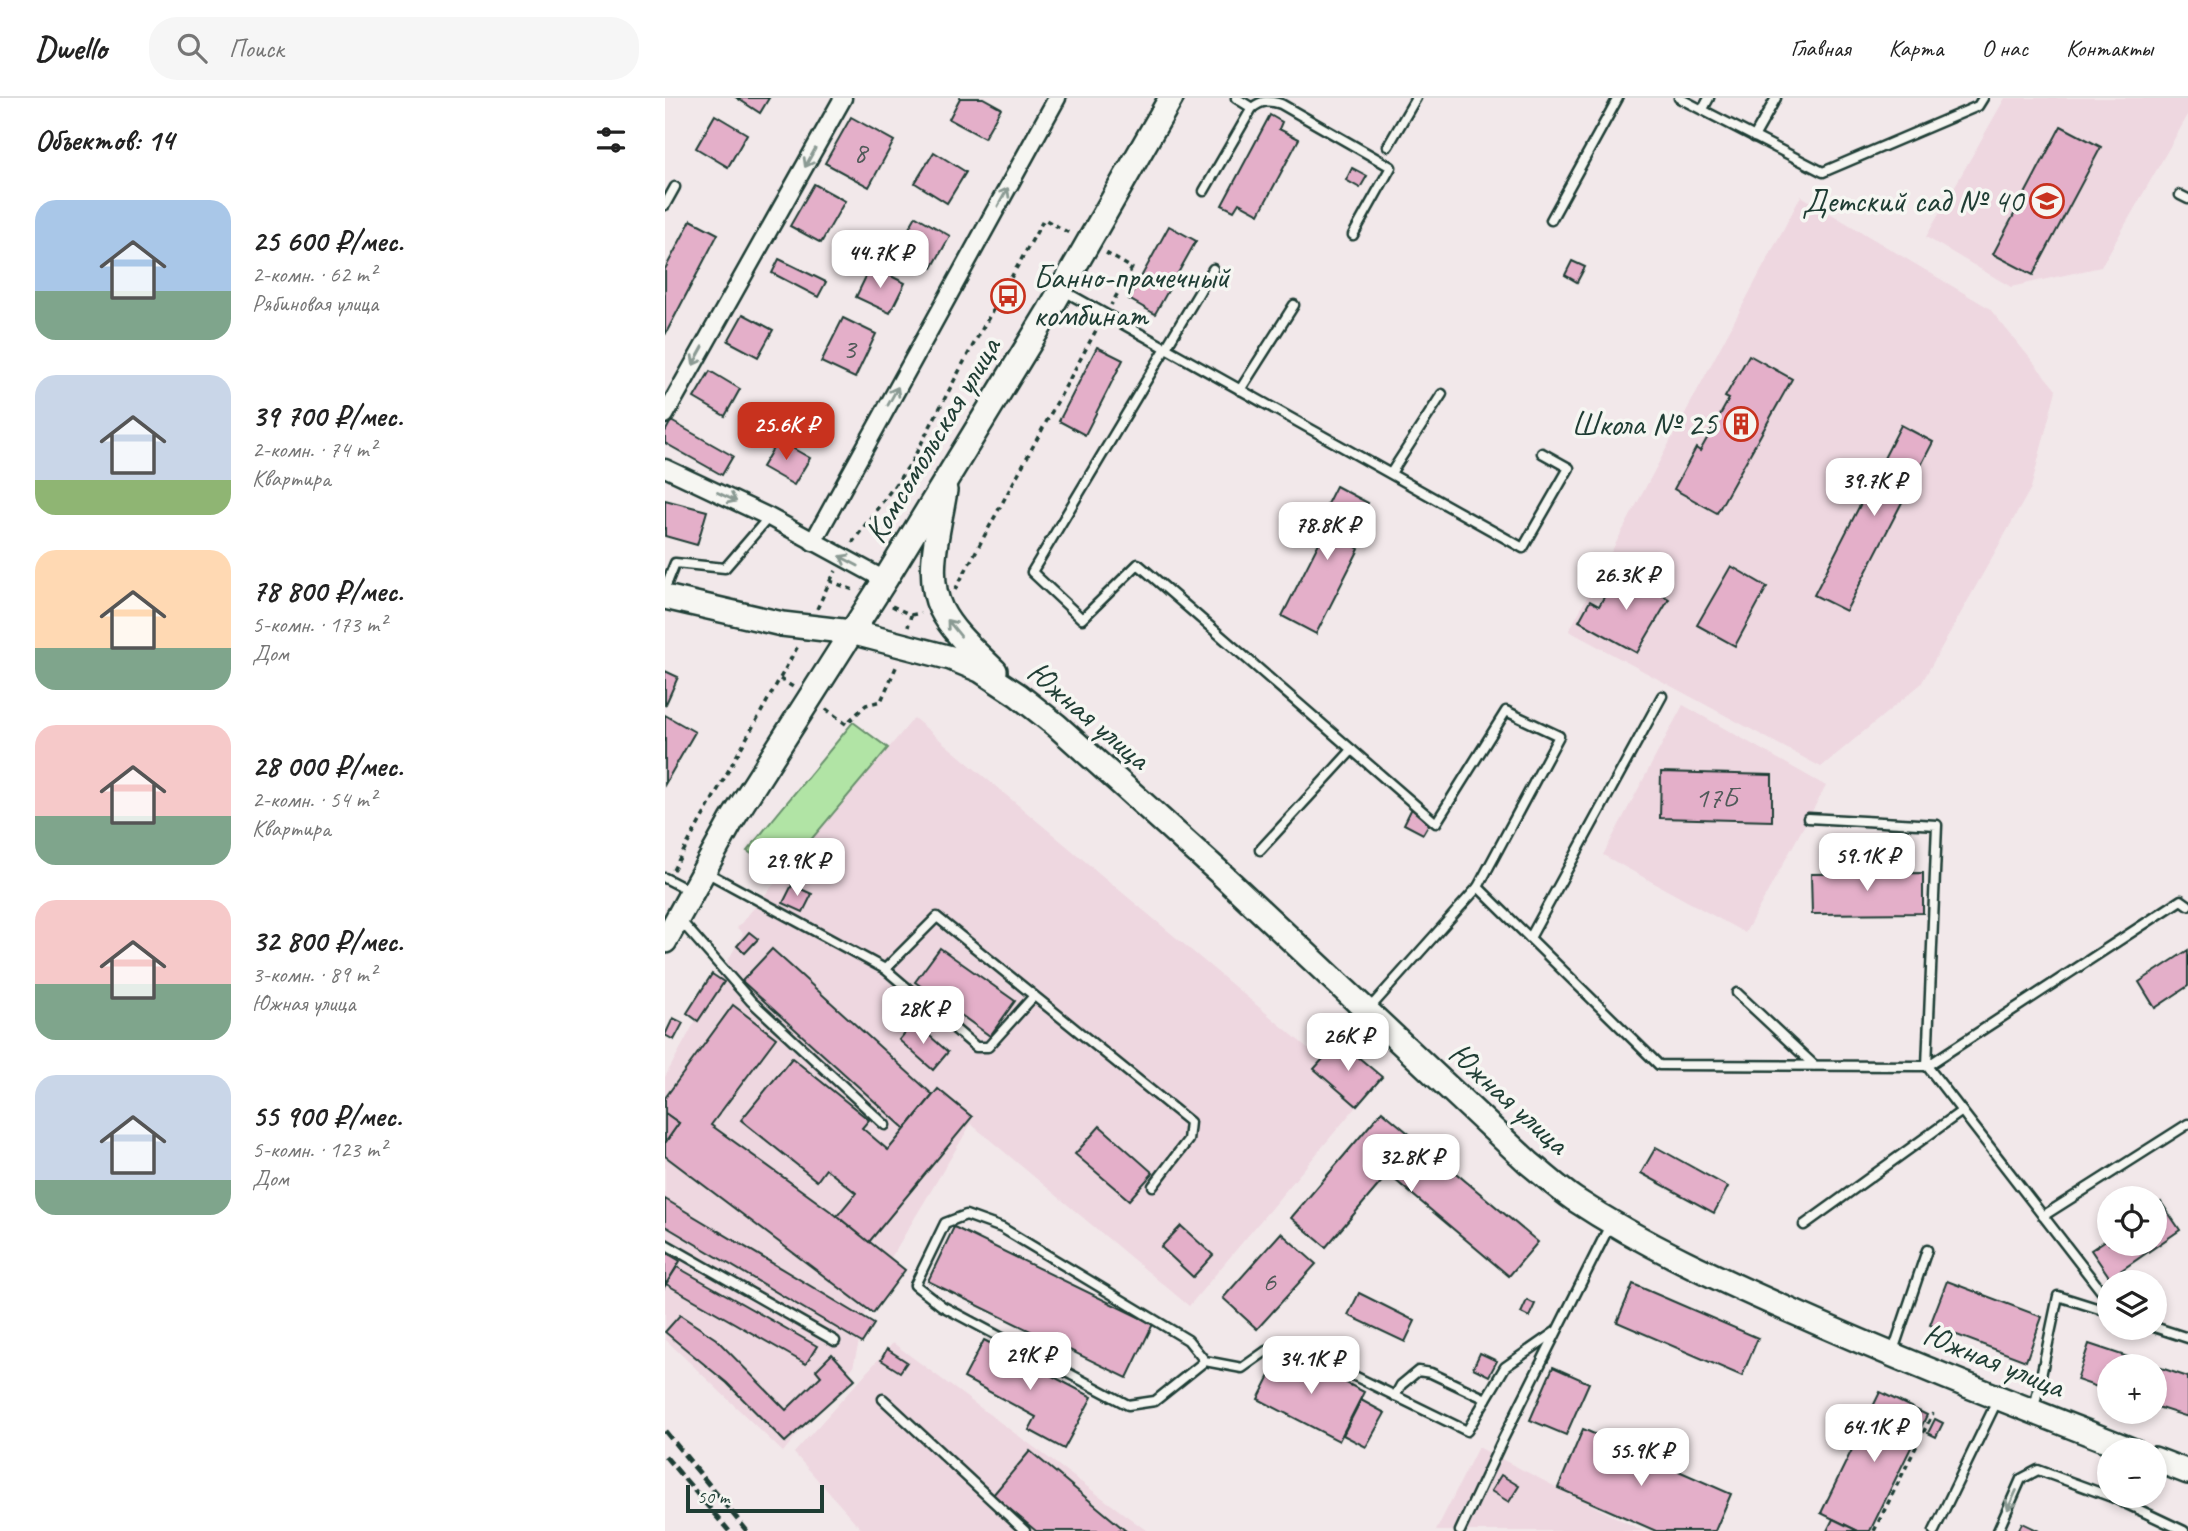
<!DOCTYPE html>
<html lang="ru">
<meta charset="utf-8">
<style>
body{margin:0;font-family:Caveat,sans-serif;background:#f6f6f6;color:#222;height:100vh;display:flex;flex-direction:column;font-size:26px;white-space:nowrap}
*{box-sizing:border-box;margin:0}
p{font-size:23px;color:#767676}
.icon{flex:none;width:38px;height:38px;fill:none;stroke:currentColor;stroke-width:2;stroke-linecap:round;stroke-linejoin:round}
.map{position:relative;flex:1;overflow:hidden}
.panel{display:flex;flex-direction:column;background:#fff;width:665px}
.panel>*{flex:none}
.buttons{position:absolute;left:1432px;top:1088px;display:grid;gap:14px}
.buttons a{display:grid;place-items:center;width:70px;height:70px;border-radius:50%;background:#fff;box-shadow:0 4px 10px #0003;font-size:35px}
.scale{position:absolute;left:21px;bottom:18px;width:138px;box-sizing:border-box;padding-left:7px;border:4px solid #1f3d34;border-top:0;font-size:19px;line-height:24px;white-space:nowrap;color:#1f3d34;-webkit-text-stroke:5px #f6f6f2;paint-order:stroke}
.price{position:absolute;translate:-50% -60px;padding:0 16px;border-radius:14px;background:#fff;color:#222;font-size:23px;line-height:46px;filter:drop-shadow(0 2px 4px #0008)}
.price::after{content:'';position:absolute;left:50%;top:42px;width:21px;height:16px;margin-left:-10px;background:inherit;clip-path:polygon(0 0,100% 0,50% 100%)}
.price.selected{background:#c8321e;color:#fff}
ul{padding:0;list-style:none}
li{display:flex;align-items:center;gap:21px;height:175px;padding:0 35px}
li span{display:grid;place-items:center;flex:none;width:196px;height:140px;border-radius:21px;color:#555}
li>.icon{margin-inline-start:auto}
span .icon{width:84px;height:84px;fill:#fffc;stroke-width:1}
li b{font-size:30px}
h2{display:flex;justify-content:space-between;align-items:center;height:84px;padding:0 35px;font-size:30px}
header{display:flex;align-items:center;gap:42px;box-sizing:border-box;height:98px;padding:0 35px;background:#fff;border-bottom:2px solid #e0e0e0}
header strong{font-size:33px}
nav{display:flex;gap:38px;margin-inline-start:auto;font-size:24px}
.search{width:490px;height:63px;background:#f6f6f6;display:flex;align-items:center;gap:18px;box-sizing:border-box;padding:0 24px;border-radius:28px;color:#767676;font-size:26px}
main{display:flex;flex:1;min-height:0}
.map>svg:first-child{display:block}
.built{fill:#eed7e0}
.green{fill:#b1e4a5;stroke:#68906c;stroke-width:2}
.building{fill:#e4afc9;stroke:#1f3d34;stroke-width:2}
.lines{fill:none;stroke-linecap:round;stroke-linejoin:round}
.lane-casing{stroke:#1f3d34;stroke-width:13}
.street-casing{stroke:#1f3d34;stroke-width:21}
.secondary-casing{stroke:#1f3d34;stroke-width:28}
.path{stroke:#1f3d34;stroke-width:3.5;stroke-dasharray:5 5;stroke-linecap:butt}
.lane{stroke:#f6f6f2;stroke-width:8}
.street{stroke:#f6f6f2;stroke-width:16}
.secondary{stroke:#f6f6f2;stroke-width:23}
.rail{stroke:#1f3d34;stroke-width:5;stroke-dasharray:10 5;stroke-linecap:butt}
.oneway{stroke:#8a9a93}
.labels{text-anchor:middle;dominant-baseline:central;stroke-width:7;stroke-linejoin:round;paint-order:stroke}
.number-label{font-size:30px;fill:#505a59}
.poi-label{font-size:33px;fill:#1f3d34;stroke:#f6f6f2;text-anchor:end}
.street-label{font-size:33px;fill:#1f3d34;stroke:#f6f6f2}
</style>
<header>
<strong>Dwello</strong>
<div class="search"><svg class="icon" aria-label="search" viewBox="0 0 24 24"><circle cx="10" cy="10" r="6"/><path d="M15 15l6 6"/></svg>Поиск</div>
<nav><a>Главная</a><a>Карта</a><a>О нас</a><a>Контакты</a></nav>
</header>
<main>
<section class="panel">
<h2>Объектов: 14<svg class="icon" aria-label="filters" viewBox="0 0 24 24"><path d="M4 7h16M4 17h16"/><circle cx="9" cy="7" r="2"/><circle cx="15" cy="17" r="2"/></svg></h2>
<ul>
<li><span style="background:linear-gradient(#a9c7e8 65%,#7fa58c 0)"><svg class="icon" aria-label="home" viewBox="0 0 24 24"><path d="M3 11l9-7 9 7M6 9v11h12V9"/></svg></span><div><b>25 600 ₽/мес.</b><p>2-комн. · 62 m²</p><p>Рябиновая улица</p></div></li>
<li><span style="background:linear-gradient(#c9d6e8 75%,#8fb573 0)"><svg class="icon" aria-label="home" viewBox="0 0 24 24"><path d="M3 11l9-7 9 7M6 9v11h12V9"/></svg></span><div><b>39 700 ₽/мес.</b><p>2-комн. · 74 m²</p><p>Квартира</p></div></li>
<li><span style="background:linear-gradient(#ffd9b3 70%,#7fa58c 0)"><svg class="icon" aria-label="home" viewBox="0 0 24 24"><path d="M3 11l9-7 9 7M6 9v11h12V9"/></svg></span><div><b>78 800 ₽/мес.</b><p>5-комн. · 173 m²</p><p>Дом</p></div></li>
<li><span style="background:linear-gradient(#f6c9c9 65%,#7fa58c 0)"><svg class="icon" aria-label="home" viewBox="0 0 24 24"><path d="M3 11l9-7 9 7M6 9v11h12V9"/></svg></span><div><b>28 000 ₽/мес.</b><p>2-комн. · 54 m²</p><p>Квартира</p></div></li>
<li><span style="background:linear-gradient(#f6c9c9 60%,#7fa58c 0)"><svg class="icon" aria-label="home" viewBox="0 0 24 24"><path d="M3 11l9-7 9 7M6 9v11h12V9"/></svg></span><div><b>32 800 ₽/мес.</b><p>3-комн. · 89 m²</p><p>Южная улица</p></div></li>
<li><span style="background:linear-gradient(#c9d6e8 75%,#7fa58c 0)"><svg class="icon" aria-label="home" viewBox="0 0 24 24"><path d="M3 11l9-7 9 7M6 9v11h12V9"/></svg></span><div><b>55 900 ₽/мес.</b><p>5-комн. · 123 m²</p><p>Дом</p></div></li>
</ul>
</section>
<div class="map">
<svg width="1523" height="1433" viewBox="0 0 1523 1433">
<rect width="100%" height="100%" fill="#f2e8ea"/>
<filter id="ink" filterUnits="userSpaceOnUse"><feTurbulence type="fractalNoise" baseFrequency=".0143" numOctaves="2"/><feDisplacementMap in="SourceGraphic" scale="14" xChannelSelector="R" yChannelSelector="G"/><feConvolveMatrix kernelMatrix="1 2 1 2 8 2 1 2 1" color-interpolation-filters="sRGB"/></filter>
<g filter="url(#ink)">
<g class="built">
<path d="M1340 0H1523V17L1436 169 1346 189 1261 139Z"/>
<path d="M1136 98 1324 210 1391 292 1366 390 1256 586 1156 669 904 533Z"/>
<path d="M1018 607 1161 688 1080 835 938 757Z"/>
<path d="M249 620 700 998 524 1208 306 1026 206 1193 188 1269 118 1354 0 1241V979L78 835 72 830Z"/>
<path d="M228 1245 482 1433H198L129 1355Z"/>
<path d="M813 1349 893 1390 978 1433H771Z"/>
</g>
<path class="green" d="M188 624 223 650 118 775 82 753Z"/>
<g class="building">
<path d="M72 0H104L95 15Z"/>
<path d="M295 0H318L336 10 319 40 284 21Z"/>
<path d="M50 17 82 36 63 69 31 50Z"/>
<path d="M605 17 617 24 614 31 634 41 594 116 574 105 569 113 557 107Z"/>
<path d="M186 19 229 43 204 89 160 65Z"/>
<path d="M1396 28 1436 49 1368 177 1328 156Z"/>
<path d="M269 54 301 74 282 105 250 85Z"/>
<path d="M687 70 702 78 695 90 681 82Z"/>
<path d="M149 86 180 103 156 145 125 128Z"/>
<path d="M251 118 285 138 267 170 232 151Z"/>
<path d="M26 122 53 136 0 237V171Z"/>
<path d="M504 128 531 143 490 216 464 201Z"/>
<path d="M114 161 161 184 153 199 107 175Z"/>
<path d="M907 163 920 169 912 184 900 177Z"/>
<path d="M206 168 240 185 225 215 191 199Z"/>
<path d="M78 216 108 232 93 259 63 243Z"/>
<path d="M178 220 211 236 190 280 156 264Z"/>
<path d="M432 249 458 262 420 337 394 323Z"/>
<path d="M1084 257 1127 281 1052 415 1009 391 1031 350 1035 353 1064 301 1060 299Z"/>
<path d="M45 273 75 291 60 318 29 300Z"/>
<path d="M6 323 68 358 57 377 0 345V334Z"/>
<path d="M1236 327 1268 344 1181 513 1149 497Z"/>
<path d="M113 342 145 360 129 387 97 369Z"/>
<path d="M671 388 703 405 683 444 694 451 651 536 617 518 659 435 650 430Z"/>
<path d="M0 402 42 413 32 447 0 438Z"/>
<path d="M1066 468 1102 489 1070 548 1032 527Z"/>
<path d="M955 471 1004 501 972 555 914 523 925 503 934 508Z"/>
<path d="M0 573 13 579 0 608Z"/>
<path d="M0 617 30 634 0 686Z"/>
<path d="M996 674 1107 677V723L995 720Z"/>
<path d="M748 708 768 719 758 736 739 726Z"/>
<path d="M1258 775V815L1147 816 1146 776Z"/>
<path d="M127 787 147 796 138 814 118 805Z"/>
<path d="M84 834 93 841 80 855 72 848Z"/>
<path d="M275 850 350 903 325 938 250 884Z"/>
<path d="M107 851 268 997 240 1031 77 883Z"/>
<path d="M1523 852V888L1490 910 1474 884Z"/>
<path d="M47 876 59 884 33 923 22 915Z"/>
<path d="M68 907 111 940 46 1027 172 1118 240 1172 208 1215 0 1058V1045L14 1025 0 1015V1000Z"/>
<path d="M8 920 18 925 9 942 0 937Z"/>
<path d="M249 924 283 954 268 972 234 942Z"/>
<path d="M674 943 717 979 692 1008 649 971Z"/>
<path d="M127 960 204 1022 197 1030 223 1052 273 991 307 1019 204 1144 172 1118 191 1095 161 1071 152 1083 76 1022Z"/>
<path d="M717 1013 873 1144 844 1178 723 1076 661 1149 626 1120Z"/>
<path d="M0 1015 14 1025 0 1045Z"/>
<path d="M435 1028 488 1075 464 1102 410 1056Z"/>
<path d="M991 1049 1063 1089 1049 1115 976 1075Z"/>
<path d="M0 1101 209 1226 197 1245 0 1128Z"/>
<path d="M1496 1104 1515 1132 1445 1180 1426 1152 1444 1140V1146H1489V1109Z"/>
<path d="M516 1128 548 1157 528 1179 496 1149Z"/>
<path d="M289 1129 488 1226 462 1280 263 1183Z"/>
<path d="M616 1135 651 1166 592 1231 558 1200Z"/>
<path d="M0 1154 15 1163 0 1188Z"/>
<path d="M12 1169 152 1248 141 1266 1 1186Z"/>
<path d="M1282 1183 1377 1219 1361 1263 1265 1227Z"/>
<path d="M968 1186 1093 1240 1077 1278 952 1224Z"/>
<path d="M694 1195 750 1223 740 1244 683 1217Z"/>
<path d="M862 1202 870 1206 864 1219 856 1215Z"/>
<path d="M15 1217 51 1241 121 1312 156 1278 151 1272 167 1256 190 1281 120 1344 62 1285 0 1234Z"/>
<path d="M319 1242 427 1299 399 1351 364 1332 371 1319 299 1280Z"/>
<path d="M1424 1246 1523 1279V1319L1489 1308V1269H1444V1293L1412 1282Z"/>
<path d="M222 1251 242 1264 235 1274 216 1262Z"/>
<path d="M618 1252 699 1294 674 1343 593 1301Z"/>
<path d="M815 1255 832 1263 824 1278 808 1270Z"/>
<path d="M888 1269 924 1285 901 1337 865 1322Z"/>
<path d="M1215 1294 1262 1317 1205 1433H1193L1156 1415Z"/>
<path d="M696 1302 720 1315 701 1349 678 1337Z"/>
<path d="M1270 1321 1278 1325 1271 1339 1263 1335Z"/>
<path d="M918 1331 1066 1396 1050 1433H991L893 1390Z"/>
<path d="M365 1353 461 1433H371L328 1397Z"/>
<path d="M836 1377 854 1388 844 1404 826 1393Z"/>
<path d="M1168 1421 1193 1433H1162Z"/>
<path d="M1357 1425 1374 1433H1353Z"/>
</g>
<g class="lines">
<g class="lane-casing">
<g id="lane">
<path d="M571 0 587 10C597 2 604 2 616 6L726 69 688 137"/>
<path d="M1014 0 1158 74 1313 8 1318 0"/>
<path d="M1038 11 1044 0"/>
<path d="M1089 39 1111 0"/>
<path d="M723 48 751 0"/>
<path d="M539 93 587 10"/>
<path d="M1515 97 1523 101"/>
<path d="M0 107 10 89"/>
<path d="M886 122 953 0"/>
<path d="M548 171 367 474 417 521 473 466 771 725 841 613 894 638 813 789 994 967 1262 968 1272 727 1143 720"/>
<path d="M399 193 858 450 904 370 877 355"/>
<path d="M575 292 629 207"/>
<path d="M726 375 777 296"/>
<path d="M0 490 10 465 60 470 104 419"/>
<path d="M595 752 687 652"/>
<path d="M41 774 220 871 272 819 525 1024 523 1042 488 1088"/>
<path d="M0 780 25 793"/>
<path d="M15 822 86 903 220 1027"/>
<path d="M865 840 997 598"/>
<path d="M220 871 311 949H323L369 898"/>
<path d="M1072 895 1149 967"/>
<path d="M703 912 813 789"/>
<path d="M1378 1118 1523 1026"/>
<path d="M1139 1127 1297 1013"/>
<path d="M0 1146 170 1243"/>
<path d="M1444 1203 1262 968 1516 802 1523 807"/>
<path d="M1489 1229 1523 1240"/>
<path d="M1227 1256 1262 1152"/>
<path d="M540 1263 490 1303 463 1307 277 1208 250 1187 280 1125 301 1117 337 1130 523 1242 540 1263 577 1270 601 1253 628 1248 802 1333 840 1269 890 1234"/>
<path d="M730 1298 736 1287 753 1273 766 1275 821 1301"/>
<path d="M218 1301 360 1433"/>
<path d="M1369 1311 1393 1198 1444 1214"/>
<path d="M1445 1398 1519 1433"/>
<path d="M795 1433 837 1343 945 1127"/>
<path d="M1269 1433 1332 1303"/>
<path d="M1333 1433 1356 1381 1373 1372 1444 1398"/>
</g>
</g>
<g class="street-casing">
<g id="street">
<path d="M0 317 178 0"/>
<path d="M0 370 104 419 220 482"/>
<path d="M148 444 392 0"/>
</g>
</g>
<g class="secondary-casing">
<g id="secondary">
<path d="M280 392C275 428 259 476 276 511 288 535 311 554 330 573"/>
<path d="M0 499 117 526 186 534 286 560 315 572 353 597 391 627 553 773 864 1065C879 1077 893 1090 909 1101 980 1148 1058 1183 1135 1217 1245 1266 1357 1309 1469 1353"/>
<path d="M0 843 67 722 220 482 384 213 506 0"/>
<path d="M1489 1361 1523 1374"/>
</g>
</g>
<g class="path">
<path d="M441 155 467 170 446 207"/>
<path d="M187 445 246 365 302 258 379 121 406 136"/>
<path d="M165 483 171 473"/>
<path d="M290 492 435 225"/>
<path d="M227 508 246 517 243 529"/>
<path d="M152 511 165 483 191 493"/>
<path d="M246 517 256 515"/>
<path d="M115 581 128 589"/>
<path d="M161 611 181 626 201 607 216 603 232 567"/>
<path d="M8 772 134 546"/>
<path d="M1209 1433 1268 1315"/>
</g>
<use href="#lane" class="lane"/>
<use href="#street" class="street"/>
<use href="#secondary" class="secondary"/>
<g class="rail">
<path d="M0 1333 82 1433"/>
<path d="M0 1358 64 1433"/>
</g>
</g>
<defs><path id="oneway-shaft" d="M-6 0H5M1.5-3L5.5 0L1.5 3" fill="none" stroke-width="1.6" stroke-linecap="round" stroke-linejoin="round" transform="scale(1.75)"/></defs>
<g class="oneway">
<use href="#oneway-shaft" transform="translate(145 60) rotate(119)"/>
<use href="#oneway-shaft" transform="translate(338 99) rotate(-61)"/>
<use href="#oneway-shaft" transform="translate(33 258) rotate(119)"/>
<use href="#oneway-shaft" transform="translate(228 298) rotate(-61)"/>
<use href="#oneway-shaft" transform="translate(62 399) rotate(25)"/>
<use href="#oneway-shaft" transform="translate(184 463) rotate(-152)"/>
<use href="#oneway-shaft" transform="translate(289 530) rotate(-129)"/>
<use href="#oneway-shaft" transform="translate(1347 1402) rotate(115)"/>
</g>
</g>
<defs>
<g id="school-ring" transform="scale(1.75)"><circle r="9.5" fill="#f6f6f2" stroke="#c8321e" stroke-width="1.5"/><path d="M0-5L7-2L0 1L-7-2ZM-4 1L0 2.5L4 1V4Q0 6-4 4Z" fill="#c8321e"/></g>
<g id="bus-ring" transform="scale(1.75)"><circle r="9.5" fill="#f6f6f2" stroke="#c8321e" stroke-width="1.5"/><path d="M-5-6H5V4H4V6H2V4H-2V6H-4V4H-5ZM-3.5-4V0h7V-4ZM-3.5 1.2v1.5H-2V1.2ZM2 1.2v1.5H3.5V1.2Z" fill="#c8321e"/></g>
<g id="building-ring" transform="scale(1.75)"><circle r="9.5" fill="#f6f6f2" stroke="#c8321e" stroke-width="1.5"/><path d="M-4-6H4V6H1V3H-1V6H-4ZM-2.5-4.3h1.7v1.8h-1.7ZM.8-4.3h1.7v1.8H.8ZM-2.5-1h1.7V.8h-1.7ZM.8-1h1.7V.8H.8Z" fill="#c8321e"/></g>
</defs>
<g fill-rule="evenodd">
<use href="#school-ring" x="1382" y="103"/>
<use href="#bus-ring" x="343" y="198"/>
<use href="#building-ring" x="1076" y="326"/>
</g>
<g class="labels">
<g class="number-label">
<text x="195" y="54">8</text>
<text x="184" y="250">3</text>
<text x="1051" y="699">17Б</text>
<text x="604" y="1183">6</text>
</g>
<g class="poi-label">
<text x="1358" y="103">Детский сад № 40</text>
<text x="368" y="179" text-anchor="start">Банно-прачечный<tspan x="368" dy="38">комбинат</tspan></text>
<text x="1052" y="326">Школа № 25</text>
</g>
<g class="street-label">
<text transform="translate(267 342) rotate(-59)">Комсомольская улица</text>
<text transform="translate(424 617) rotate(40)">Южная улица</text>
<text transform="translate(844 1000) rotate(42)">Южная улица</text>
<text transform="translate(1329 1262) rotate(22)">Южная улица</text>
</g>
</g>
</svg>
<div class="buttons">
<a><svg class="icon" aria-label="locate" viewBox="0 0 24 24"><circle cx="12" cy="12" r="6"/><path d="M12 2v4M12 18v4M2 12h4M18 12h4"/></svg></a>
<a><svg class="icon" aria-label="layers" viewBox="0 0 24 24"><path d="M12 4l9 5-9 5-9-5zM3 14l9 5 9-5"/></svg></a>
<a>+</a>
<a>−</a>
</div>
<div class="scale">50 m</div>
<b class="price" style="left:215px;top:192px">44.7K ₽</b>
<b class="price selected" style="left:121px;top:364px">25.6K ₽</b>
<b class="price" style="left:1209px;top:420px">39.7K ₽</b>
<b class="price" style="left:662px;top:464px">78.8K ₽</b>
<b class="price" style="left:961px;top:514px">26.3K ₽</b>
<b class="price" style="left:1202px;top:795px">59.1K ₽</b>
<b class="price" style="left:132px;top:800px">29.9K ₽</b>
<b class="price" style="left:258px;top:948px">28K ₽</b>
<b class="price" style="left:683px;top:975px">26K ₽</b>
<b class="price" style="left:746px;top:1096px">32.8K ₽</b>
<b class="price" style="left:365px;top:1294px">29K ₽</b>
<b class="price" style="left:646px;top:1298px">34.1K ₽</b>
<b class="price" style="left:1209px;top:1366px">64.1K ₽</b>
<b class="price" style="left:976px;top:1390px">55.9K ₽</b>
</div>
</main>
